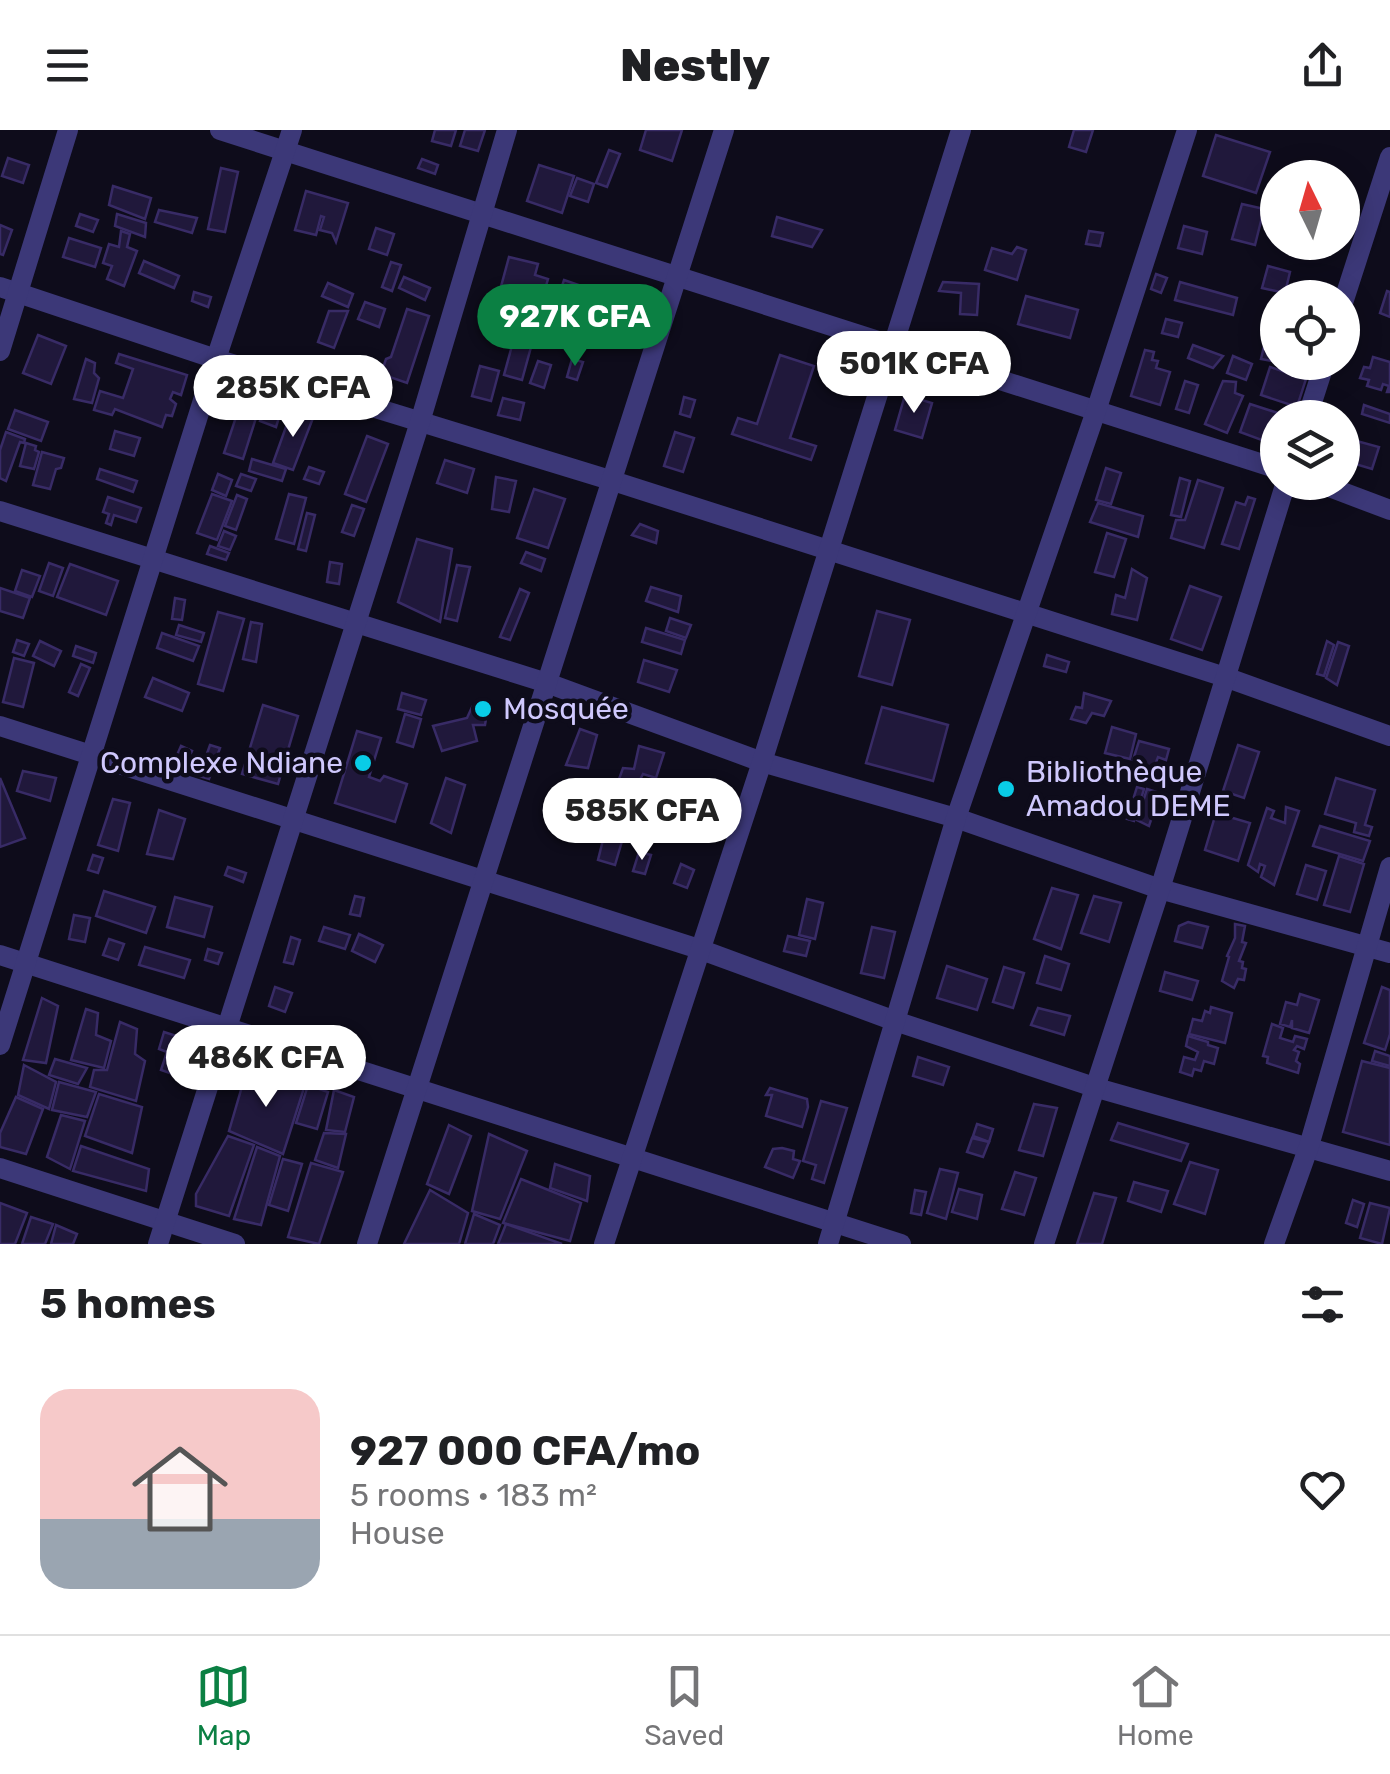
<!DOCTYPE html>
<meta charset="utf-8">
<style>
body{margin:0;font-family:Rubik,sans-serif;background:#f6f6f6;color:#202124;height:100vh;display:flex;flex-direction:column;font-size:38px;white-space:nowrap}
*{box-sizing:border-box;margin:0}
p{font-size:32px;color:#757577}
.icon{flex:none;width:55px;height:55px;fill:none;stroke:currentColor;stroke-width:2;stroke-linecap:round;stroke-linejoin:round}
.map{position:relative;height:1114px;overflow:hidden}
.panel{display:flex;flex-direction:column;background:#fff;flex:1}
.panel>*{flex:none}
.needle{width:65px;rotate:355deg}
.fabs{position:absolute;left:1260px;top:30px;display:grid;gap:20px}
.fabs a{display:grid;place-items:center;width:100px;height:100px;border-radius:50%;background:#fff;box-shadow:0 5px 25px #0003;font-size:50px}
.price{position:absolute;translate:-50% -85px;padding:0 22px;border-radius:35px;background:#fff;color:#222;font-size:32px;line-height:65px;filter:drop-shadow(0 2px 5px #0008)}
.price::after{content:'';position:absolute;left:50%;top:60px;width:30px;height:22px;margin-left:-15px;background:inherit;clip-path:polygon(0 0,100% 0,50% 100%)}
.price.on{background:#0b8043;color:#fff}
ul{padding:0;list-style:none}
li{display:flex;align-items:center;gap:30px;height:250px;padding:0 40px}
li+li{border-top:2px solid #e0e0e0}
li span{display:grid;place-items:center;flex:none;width:280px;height:200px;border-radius:30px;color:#555}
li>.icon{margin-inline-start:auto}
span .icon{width:120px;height:120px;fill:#fffc;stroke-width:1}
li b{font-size:42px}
h2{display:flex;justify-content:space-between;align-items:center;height:120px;padding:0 40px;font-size:42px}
header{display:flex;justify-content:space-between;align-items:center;height:130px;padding:0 40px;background:#fff;font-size:45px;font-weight:800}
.dock{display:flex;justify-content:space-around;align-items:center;height:140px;border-top:2px solid #e0e0e0;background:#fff;font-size:28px;color:#757577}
.dock a{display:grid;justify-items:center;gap:5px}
.dock .on{color:#0b8043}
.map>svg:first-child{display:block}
.building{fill:#20183b;stroke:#382b66;stroke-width:2.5}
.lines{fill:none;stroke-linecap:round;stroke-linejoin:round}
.minor{stroke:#3c3878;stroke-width:20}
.poi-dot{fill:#09cce7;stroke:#0e0c1b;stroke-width:4}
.labels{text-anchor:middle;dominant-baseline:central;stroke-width:9;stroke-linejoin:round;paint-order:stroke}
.poi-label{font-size:30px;fill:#cfc8fd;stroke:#0e0c1b;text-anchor:start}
</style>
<header><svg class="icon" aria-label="menu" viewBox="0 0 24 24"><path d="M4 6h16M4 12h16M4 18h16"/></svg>Nestly<svg class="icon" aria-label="share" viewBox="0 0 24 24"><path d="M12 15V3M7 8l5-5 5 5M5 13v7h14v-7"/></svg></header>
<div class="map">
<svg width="1390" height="1114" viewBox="0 0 1390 1114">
<rect width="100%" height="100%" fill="#0e0c1b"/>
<g class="building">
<path d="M435 0H456L451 16 432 11Z"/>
<path d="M465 0H485L478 21 460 16Z"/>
<path d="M646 0H682L672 31 640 20Z"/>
<path d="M1074 0H1093L1086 22 1069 17Z"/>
<path d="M1216 5 1270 22 1256 63 1203 46Z"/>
<path d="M609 20 620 24 607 57 596 53Z"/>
<path d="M8 28 29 35 23 53 2 46Z"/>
<path d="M422 29 438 35 435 44 418 38Z"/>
<path d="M539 35 574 46 562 83 527 71Z"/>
<path d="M221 38 238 42 225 102 208 99Z"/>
<path d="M577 48 594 54 588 72 570 66Z"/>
<path d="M113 56 151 68 145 89 109 75Z"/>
<path d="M306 61 348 73 336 112 332 103 320 100 324 87 321 86 316 105 295 100Z"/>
<path d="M1242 74 1264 79 1255 115 1232 109Z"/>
<path d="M159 80 197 88 192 103 155 92Z"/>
<path d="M80 84 98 90 93 102 76 96Z"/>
<path d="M117 84 146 93 145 107 115 96Z"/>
<path d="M777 87 822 100 812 117 772 106Z"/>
<path d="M0 95 12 100 3 125 0 124Z"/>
<path d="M1184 96 1207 102 1202 124 1178 118Z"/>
<path d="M376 98 394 104 387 125 369 119Z"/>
<path d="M121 101 130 104 127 117 137 121 124 156 107 149 112 136 103 133 109 114 119 117Z"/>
<path d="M1089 101 1103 103 1100 116 1086 114Z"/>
<path d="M69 108 101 118 95 137 63 127Z"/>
<path d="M1017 117 1026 120 1017 150 985 140 992 118 1012 124Z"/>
<path d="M509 127 538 134 535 145 548 149 540 176 499 164Z"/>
<path d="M144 131 179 146 174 158 139 143Z"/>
<path d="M391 132 401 135 392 161 382 157Z"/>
<path d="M1268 136 1290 142 1285 163 1262 158Z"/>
<path d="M1156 144 1167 148 1161 163 1151 159Z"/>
<path d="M404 147 430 158 425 170 399 158Z"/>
<path d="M564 150 593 160 587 178 558 168Z"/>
<path d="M943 152 979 154 977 185 960 184 961 163 939 161Z"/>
<path d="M1180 152 1237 168 1233 185 1175 170Z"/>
<path d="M328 153 353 164 348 177 322 166Z"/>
<path d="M1387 161 1390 162V187L1380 183Z"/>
<path d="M194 162 211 167 208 177 192 171Z"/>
<path d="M1026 166 1078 180 1070 208 1018 194Z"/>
<path d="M504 169 512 170 510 180 521 183 523 175 534 178V192L540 194 544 180 551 183 540 216 509 208 512 197 496 193Z"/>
<path d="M634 169 645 171 642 187 631 185Z"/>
<path d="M365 172 385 179 379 197 358 189Z"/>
<path d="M407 179 429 186 407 253 381 244 386 229 391 227Z"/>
<path d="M329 181H348L334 218 318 212Z"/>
<path d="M594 187 612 193 606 211 588 205Z"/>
<path d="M1166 189 1182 193 1178 207 1162 203Z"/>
<path d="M38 205 66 216 51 254 23 243Z"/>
<path d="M513 212 531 217 522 250 504 245Z"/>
<path d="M1265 212 1278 215V232L1261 229Z"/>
<path d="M1193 215 1223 226 1213 238 1188 228Z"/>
<path d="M1145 220 1154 222 1152 230 1158 231 1156 238 1170 242 1160 275 1131 266Z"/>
<path d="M119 224 187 245 181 265 173 262 170 269 176 274 172 286 166 285 162 297 115 279 112 285 94 280 100 261 123 268 133 239 116 233Z"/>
<path d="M780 225 814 236 790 308 816 316 811 330 732 304 738 288 757 294Z"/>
<path d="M1233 226 1252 234 1246 250 1227 243Z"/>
<path d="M1373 227 1390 232V262H1387L1389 256 1383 254 1381 260 1367 256 1369 250 1360 248 1364 237 1370 238Z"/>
<path d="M86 229 95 233 94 243 99 248 92 273 74 269Z"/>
<path d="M572 229 583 232 577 250 567 247Z"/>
<path d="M538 231 551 235 544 258 530 253Z"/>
<path d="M480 236 499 241 491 271 472 266Z"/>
<path d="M1270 237 1306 249 1297 277 1261 265Z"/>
<path d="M1185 251 1198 255 1189 283 1176 279Z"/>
<path d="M1223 251 1236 252 1235 263 1243 266 1227 303 1205 294Z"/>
<path d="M905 265 932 273 922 308 895 300Z"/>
<path d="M243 266 261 272 243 329 224 323Z"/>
<path d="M684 267 695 270 690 287 680 284Z"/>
<path d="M503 268 524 273 520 290 498 285Z"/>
<path d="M266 273 282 278 276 297 260 291Z"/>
<path d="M1250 274 1278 283 1267 312 1240 302Z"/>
<path d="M1364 275 1390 284V293L1362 284Z"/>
<path d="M15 280 48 292 41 311 8 299Z"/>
<path d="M292 280 313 288 293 340 273 333Z"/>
<path d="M115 301 140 308 134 326 110 319Z"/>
<path d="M6 302 25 309 24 313 20 312 6 351 0 348V320Z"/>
<path d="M675 302 694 308 683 342 664 336Z"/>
<path d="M367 306 388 314 366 372 345 364Z"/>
<path d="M1342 307 1379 317 1372 339 1342 330Z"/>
<path d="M26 313 36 316 35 320 39 322 34 339 20 336Z"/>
<path d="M42 322 64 328 61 338 56 339 50 359 33 355Z"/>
<path d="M252 329 286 339 282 351 249 341Z"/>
<path d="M445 330 474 339 467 363 437 353Z"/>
<path d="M309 337 324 342 319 354 304 349Z"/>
<path d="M1106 338 1121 343 1111 374 1096 370Z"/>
<path d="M100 339 137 351 133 362 97 349Z"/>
<path d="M218 344 232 350 226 366 212 360Z"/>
<path d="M241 344 256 349 251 361 236 356Z"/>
<path d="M496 347 516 351 509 382 492 379Z"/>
<path d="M1180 348 1190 351 1181 387 1171 385Z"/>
<path d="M1198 350 1223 358 1204 418 1171 408 1176 390H1185Z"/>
<path d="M534 359 565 369 548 418 517 408Z"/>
<path d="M212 364 232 371 217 410 197 403Z"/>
<path d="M289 364 306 368 294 414 276 409Z"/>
<path d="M237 365 247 369 236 400 225 396Z"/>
<path d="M108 367 141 378 136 392 114 385 111 395 106 393 109 384 103 382Z"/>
<path d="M1248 367 1255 369 1239 419 1222 414 1236 372 1245 375Z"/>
<path d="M1098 373 1143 386 1138 407 1090 392Z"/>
<path d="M352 375 364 379 354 406 342 402Z"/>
<path d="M307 383 315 385 306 421 298 419Z"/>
<path d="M640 394 658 401 656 413 632 405Z"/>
<path d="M224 401 236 406 230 420 218 416Z"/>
<path d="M1107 403 1126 409 1114 447 1095 442Z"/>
<path d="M417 409 452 419 440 492 398 472Z"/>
<path d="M210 416 229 423 226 430 207 424Z"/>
<path d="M526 422 545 429 541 441 521 433Z"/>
<path d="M330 432 342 434 339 454 327 452Z"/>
<path d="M49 433 63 438 53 466 39 461Z"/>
<path d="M70 434 118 451 106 485 57 467Z"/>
<path d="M457 435 470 437 457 491 445 488Z"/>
<path d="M1132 439 1147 448 1137 490 1112 484 1116 465 1125 468Z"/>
<path d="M22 440 40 446 32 467 15 461Z"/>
<path d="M1190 456 1221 467 1202 520 1171 509Z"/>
<path d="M651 457 681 466 678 482 646 471Z"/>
<path d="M0 458 30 468 23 488 0 481Z"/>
<path d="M520 459 529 463 510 510 500 507Z"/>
<path d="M175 468 185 470 182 490 172 489Z"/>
<path d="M877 481 910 490 892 555 859 546Z"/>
<path d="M218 482 244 489 223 561 198 554Z"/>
<path d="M670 488 691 495 686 508 666 501Z"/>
<path d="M251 492 262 494 256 532 243 529Z"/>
<path d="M179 495 204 503 201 512 176 505Z"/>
<path d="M646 498 685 510 681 524 642 512Z"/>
<path d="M162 503 199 516 193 531 157 518Z"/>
<path d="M17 510 29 514 24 526 13 522Z"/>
<path d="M40 511 61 521 54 536 33 526Z"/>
<path d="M1327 511 1334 515 1324 546 1317 544Z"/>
<path d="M1338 512 1349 516 1337 555 1326 548Z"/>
<path d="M76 516 96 523 93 533 73 526Z"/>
<path d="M1047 525 1069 532 1066 542 1044 536Z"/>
<path d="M14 528 34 533 23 577 3 572Z"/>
<path d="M644 530 677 540 669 562 638 552Z"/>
<path d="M81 534 90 538 78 566 69 562Z"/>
<path d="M153 548 189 563 182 581 145 567Z"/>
<path d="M402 563 426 570 421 585 398 579Z"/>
<path d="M1084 563 1111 571 1104 586 1092 583 1086 593 1071 589 1076 577 1082 578Z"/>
<path d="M263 575 298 586 278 654 242 644Z"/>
<path d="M472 577 487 583 485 595H473L477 611 442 621 433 596 467 588Z"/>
<path d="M882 577 948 595 933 651 866 633Z"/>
<path d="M405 584 421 589 413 617 397 612Z"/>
<path d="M1112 597 1136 604 1130 629 1105 623Z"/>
<path d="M580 599 597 605 588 638 566 635Z"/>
<path d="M357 601 381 608 369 647 380 651 384 646 407 654 395 692 335 673Z"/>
<path d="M1139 611 1169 619 1166 630 1158 627 1154 638 1133 630Z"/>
<path d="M210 615 220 618 209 649 199 646Z"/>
<path d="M1238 615 1259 622 1244 668 1223 661Z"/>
<path d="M181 616 192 621 185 637 174 632Z"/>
<path d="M639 616 664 623 656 648 643 644 635 659 618 652 623 638 634 639Z"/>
<path d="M23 641 56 648 50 671 17 661Z"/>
<path d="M0 648 25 708 0 717Z"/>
<path d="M446 648 465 655 451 703 431 693Z"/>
<path d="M1336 648 1375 660 1365 695 1372 697 1369 706 1354 702 1356 693 1325 684Z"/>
<path d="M599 652 626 661 619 680 606 676 603 680 592 677Z"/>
<path d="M1137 657 1144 659 1134 691 1127 689Z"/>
<path d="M1147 659 1160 663 1149 696 1137 690Z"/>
<path d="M641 661 666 669 668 663 692 671 684 701 634 684Z"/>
<path d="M113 669 130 673 118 721 98 715Z"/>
<path d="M569 671 605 684 597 709 560 696Z"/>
<path d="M1286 677 1299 681 1274 755 1261 747 1265 736 1260 734 1258 742 1248 735 1267 678 1274 681 1271 688 1285 693Z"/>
<path d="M159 680 185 689 173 729 147 724Z"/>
<path d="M1216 683 1250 693 1238 731 1205 720Z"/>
<path d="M1320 696 1370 711 1363 731 1313 716Z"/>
<path d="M604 706 622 711 615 735 598 730Z"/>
<path d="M639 722 651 725 645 744 633 741Z"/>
<path d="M93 725 103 728 98 743 88 740Z"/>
<path d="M1339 726 1364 734 1350 782 1324 775Z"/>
<path d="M681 734 694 740 687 758 674 753Z"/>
<path d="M1306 735 1326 741 1317 770 1297 764Z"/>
<path d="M228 737 246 743 243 752 225 745Z"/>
<path d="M1052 758 1078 765 1061 819 1034 809Z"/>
<path d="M104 761 155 777 146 803 96 786Z"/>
<path d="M355 766 364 768 360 786 350 784Z"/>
<path d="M1094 766 1121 773 1109 812 1081 803Z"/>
<path d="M175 767 212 777 204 807 167 797Z"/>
<path d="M807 769 823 773 815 809 799 805Z"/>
<path d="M74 785 90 788 85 812 69 809Z"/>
<path d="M1188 792 1208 797 1202 818 1175 811 1179 796Z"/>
<path d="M1235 794 1245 796 1242 812 1246 813 1239 831 1243 832 1242 838 1246 839 1244 850 1238 849 1234 858 1222 851 1229 827 1227 826 1235 808Z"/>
<path d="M324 797 350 805 345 819 319 811Z"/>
<path d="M872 797 895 802 884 848 861 843Z"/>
<path d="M359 804 383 815 375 832 352 821Z"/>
<path d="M788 806 810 811 806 826 784 821Z"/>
<path d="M291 807 300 810 293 834 284 832Z"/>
<path d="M109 809 124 814 118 830 103 825Z"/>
<path d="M145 817 190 830 184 848 139 835Z"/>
<path d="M208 819 222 823 218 834 205 830Z"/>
<path d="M1045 826 1069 834 1061 860 1037 853Z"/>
<path d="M947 836 987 849 977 880 937 868Z"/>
<path d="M1004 837 1024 843 1013 878 993 872Z"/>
<path d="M1165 842 1198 851 1192 870 1160 861Z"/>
<path d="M275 857 292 863 285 882 269 876Z"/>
<path d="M1382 857 1390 860V904L1385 920 1364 913Z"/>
<path d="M1300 864 1319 870 1309 903 1292 898V890L1290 897 1280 894 1286 872 1297 875Z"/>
<path d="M42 868 58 876 46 933 23 930Z"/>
<path d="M1211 877 1232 883 1225 913 1189 904 1193 889 1202 891 1205 881 1210 883Z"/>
<path d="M1038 878 1070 886 1064 905 1031 895Z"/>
<path d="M86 879 98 883 96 905 111 911 104 938 71 930Z"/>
<path d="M120 892 137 899 135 924 145 931 136 971 90 957 94 940H107Z"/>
<path d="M1272 894 1283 898 1280 908 1293 912 1295 906 1307 909 1304 919 1297 916 1294 920 1299 922 1296 931 1300 934 1298 943 1267 933 1268 927 1263 926Z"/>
<path d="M164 902 195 912 184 948 161 940 167 922 159 919Z"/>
<path d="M1188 906 1208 912V915L1218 918 1214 934 1204 931 1201 941 1194 939 1192 946 1180 942 1184 927 1195 930 1198 922 1186 916Z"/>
<path d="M1375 921 1390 926V936L1372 931Z"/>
<path d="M918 927 949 937 943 955 913 946Z"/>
<path d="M55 929 87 938 78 954 49 945Z"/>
<path d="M1362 931 1390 938V1015L1343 1002Z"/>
<path d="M24 935 56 952 49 979 18 965Z"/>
<path d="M248 936 304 958 283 1024 229 1001Z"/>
<path d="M59 952 96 962 87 987 52 980Z"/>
<path d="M308 955 328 962 317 999 296 993Z"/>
<path d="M770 958 807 969 808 977 802 997 766 986 772 965H766Z"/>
<path d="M334 960 354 967 345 1002 326 1000Z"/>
<path d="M99 964 142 977 132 1023 85 1006Z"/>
<path d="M16 967 43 979 26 1024 0 1017V1003Z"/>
<path d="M821 971 847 978 824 1053 812 1049 816 1035 803 1031Z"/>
<path d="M1034 974 1057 978 1043 1026 1019 1020Z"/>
<path d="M61 985 85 991 70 1039 47 1027Z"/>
<path d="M1118 993 1188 1014 1181 1031 1111 1010Z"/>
<path d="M977 994 993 999 989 1012 973 1006Z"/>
<path d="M449 995 471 1006 449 1064 427 1054Z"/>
<path d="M324 1003 346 1004 338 1038 315 1030Z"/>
<path d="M489 1004 527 1021 500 1089 472 1081Z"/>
<path d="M228 1006 254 1015 229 1086 196 1076V1064Z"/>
<path d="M972 1008 989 1012 983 1027 967 1022Z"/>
<path d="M81 1016 149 1039 146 1061 73 1041Z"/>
<path d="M257 1017 280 1026 261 1095 234 1089Z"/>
<path d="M782 1018 794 1021 793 1029 800 1031 793 1048 765 1037 773 1019Z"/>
<path d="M283 1029 302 1034 288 1081 269 1075Z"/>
<path d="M1190 1032 1218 1040 1205 1084 1174 1074Z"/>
<path d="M311 1033 343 1042 319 1114 288 1107Z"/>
<path d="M555 1034 590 1046 587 1071 550 1058Z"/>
<path d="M940 1039 958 1043 946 1089 927 1083Z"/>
<path d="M1015 1042 1036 1048 1024 1085 1002 1079Z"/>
<path d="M521 1049 581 1073 570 1111 503 1093Z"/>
<path d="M1134 1052 1168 1061 1161 1082 1128 1071Z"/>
<path d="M959 1059 982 1065 977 1089 952 1082Z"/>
<path d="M430 1060 468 1083 459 1114H404Z"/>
<path d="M915 1060 926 1062 921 1085 911 1083Z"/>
<path d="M1094 1063 1116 1068 1102 1114H1077Z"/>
<path d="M1353 1070 1364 1074 1357 1097 1346 1093Z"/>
<path d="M0 1073 27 1083 15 1114H0Z"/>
<path d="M1370 1073 1390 1078 1382 1114 1360 1108Z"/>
<path d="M474 1084 500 1095 493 1114H465Z"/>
<path d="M31 1087 53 1094 45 1114H22Z"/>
<path d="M506 1094 562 1114H498Z"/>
<path d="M56 1095 77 1104 73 1114H51Z"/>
</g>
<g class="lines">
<g class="minor">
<path d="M220 0 1278 339"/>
<path d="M0 157 216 229 610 350 1225 547 1390 606"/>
<path d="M1342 176 1390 27"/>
<path d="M0 221 68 0"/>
<path d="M1307 288 1325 232"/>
<path d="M1316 352 1390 380"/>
<path d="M0 381 547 553 762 632 956 688 1160 759 1390 823"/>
<path d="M0 596 699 819 895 891 1097 958 1390 1041"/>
<path d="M0 825 901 1114"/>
<path d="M0 915 216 229 292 0"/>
<path d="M0 1038 235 1114"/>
<path d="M158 1114 420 292 507 0"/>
<path d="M367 1114 724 0"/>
<path d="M604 1114 762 632 961 0"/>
<path d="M828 1114 956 688 1096 281 1187 0"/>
<path d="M1044 1114 1160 759 1286 352"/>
<path d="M1274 1114 1309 1016 1390 737"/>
</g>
</g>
<g class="poi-dot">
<circle cx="483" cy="579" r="10"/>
<circle cx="363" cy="633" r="10"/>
<circle cx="1006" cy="659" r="10"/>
</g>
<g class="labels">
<g class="poi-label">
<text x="503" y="579">Mosquée</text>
<text x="343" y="633" text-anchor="end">Complexe Ndiane</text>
<text x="1026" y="642">Bibliothèque<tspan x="1026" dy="34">Amadou DEME</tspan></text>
</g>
</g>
</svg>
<div class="fabs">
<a><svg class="needle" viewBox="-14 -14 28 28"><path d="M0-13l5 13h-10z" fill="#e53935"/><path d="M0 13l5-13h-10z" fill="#757577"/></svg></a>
<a><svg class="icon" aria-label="locate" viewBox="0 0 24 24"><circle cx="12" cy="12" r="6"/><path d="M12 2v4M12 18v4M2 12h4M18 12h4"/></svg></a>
<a><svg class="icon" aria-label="layers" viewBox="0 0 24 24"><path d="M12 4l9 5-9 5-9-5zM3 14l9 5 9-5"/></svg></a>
</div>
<b class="price on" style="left:575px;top:239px">927K CFA</b>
<b class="price" style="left:914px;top:286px">501K CFA</b>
<b class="price" style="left:293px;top:310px">285K CFA</b>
<b class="price" style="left:642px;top:733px">585K CFA</b>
<b class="price" style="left:266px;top:980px">486K CFA</b>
</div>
<section class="panel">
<h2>5 homes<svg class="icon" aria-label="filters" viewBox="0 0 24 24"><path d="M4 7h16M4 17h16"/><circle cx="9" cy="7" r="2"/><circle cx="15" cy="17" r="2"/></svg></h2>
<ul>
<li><span style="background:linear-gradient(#f6c9c9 65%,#9aa5b1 0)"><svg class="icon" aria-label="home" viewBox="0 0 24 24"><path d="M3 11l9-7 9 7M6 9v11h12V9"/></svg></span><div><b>927 000 CFA/mo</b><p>5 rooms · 183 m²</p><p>House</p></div><svg class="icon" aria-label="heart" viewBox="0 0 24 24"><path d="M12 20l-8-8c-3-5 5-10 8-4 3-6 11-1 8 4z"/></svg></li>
</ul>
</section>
<nav class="dock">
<a class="on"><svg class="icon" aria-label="map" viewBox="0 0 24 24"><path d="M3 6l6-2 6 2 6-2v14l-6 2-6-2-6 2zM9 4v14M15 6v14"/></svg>Map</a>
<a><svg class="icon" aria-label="saved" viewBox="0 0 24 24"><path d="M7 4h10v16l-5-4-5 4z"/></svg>Saved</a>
<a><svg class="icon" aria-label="home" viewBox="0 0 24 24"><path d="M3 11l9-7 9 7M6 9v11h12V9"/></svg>Home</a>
</nav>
